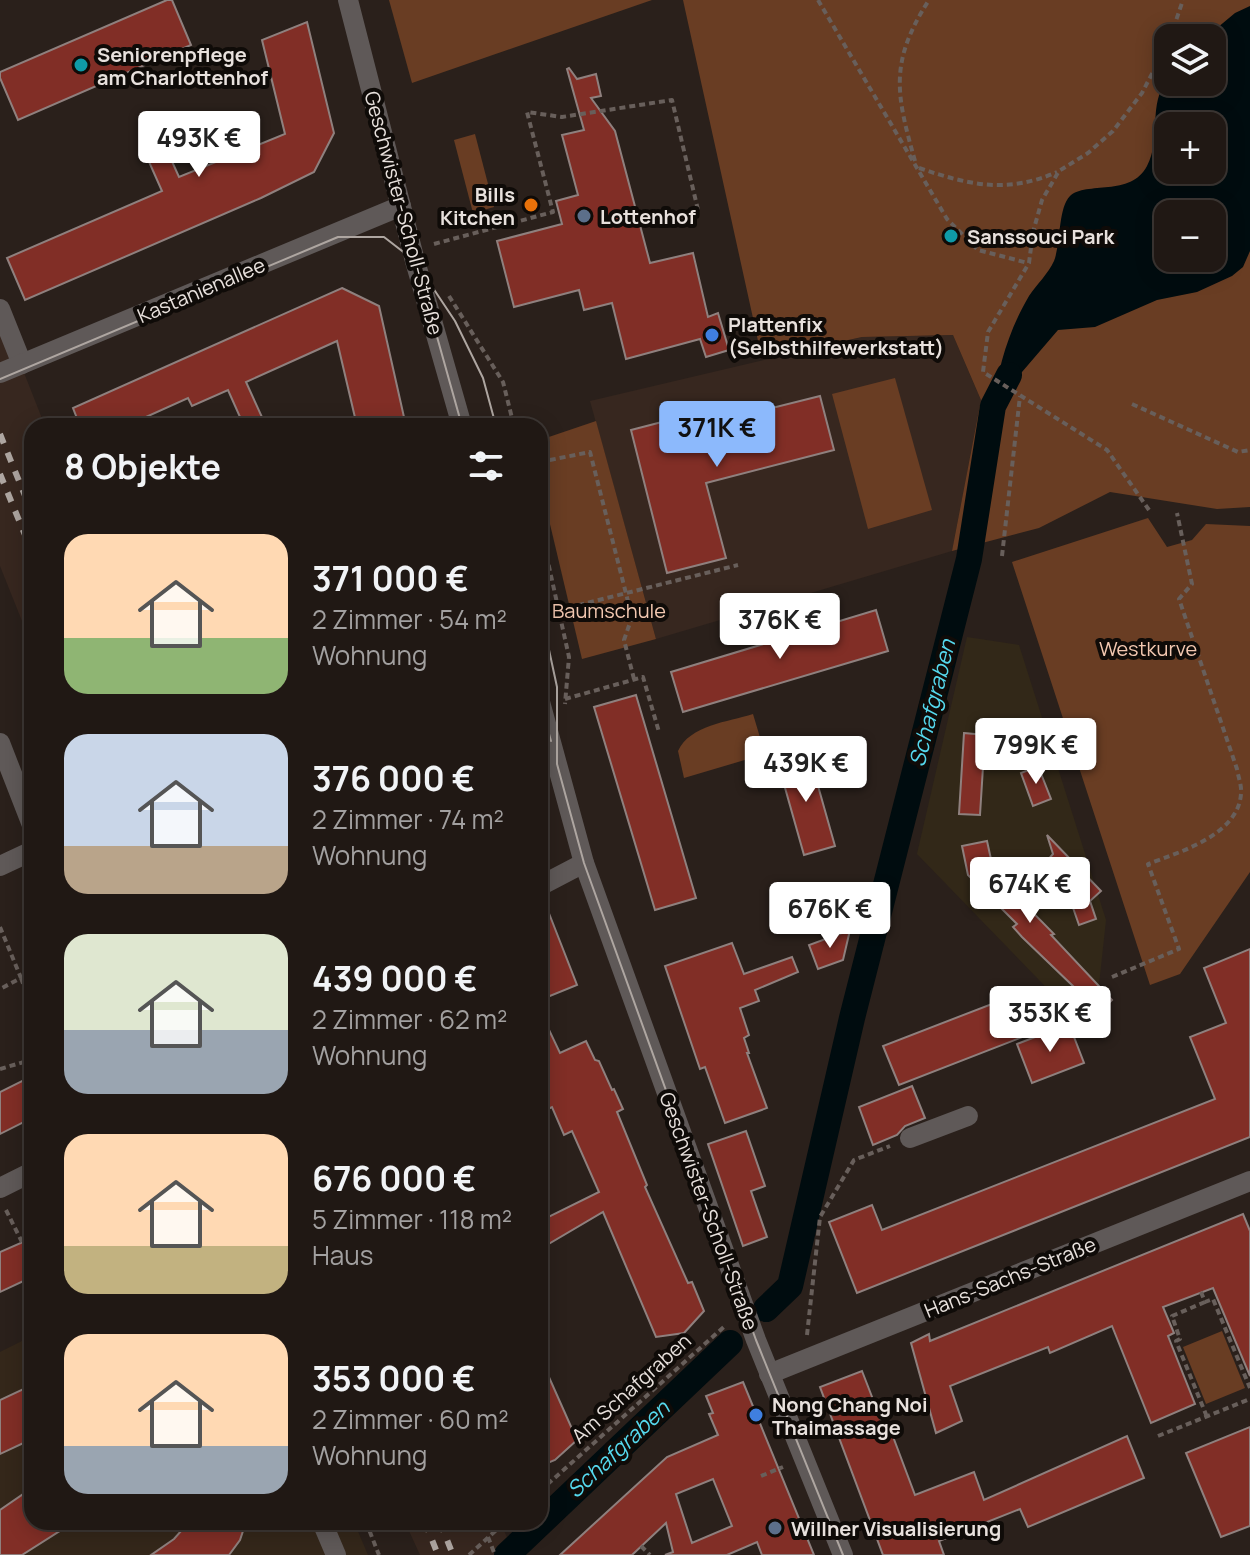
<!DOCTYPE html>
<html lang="de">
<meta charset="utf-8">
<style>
body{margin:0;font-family:Manrope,sans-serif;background:#28211d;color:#f1f3f6;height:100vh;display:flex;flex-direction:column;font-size:30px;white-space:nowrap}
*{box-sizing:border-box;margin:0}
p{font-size:26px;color:#a2a0a0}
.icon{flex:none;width:44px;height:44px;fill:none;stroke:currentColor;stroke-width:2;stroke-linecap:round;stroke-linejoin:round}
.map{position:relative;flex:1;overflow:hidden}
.details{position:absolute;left:24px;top:418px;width:524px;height:1112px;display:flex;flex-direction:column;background:#201814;border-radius:24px;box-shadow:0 4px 20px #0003,0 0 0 2px #3d3734}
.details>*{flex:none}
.fabs{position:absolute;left:1154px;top:24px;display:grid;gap:16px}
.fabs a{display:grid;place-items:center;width:72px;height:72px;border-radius:16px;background:#201814;box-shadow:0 4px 20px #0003,0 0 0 2px #3d3734;font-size:40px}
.price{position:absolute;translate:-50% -68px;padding:0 18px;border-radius:8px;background:#fff;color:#222;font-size:26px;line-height:52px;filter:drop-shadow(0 2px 4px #0008)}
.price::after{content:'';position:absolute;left:50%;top:48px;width:24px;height:18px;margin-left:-12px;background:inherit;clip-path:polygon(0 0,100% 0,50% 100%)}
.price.on{background:#8cb9fc;color:#111}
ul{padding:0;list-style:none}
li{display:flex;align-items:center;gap:24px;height:200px;padding:0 40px}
li span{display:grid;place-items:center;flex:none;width:224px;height:160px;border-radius:24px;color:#555}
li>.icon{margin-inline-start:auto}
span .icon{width:96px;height:96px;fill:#fffc;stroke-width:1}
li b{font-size:34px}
h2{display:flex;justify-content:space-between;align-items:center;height:96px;padding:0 40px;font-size:34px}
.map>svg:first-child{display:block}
.commercial{fill:#34271a}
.industrial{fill:#322818}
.built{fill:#37271f}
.green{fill:#693d23;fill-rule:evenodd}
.water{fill:#000c0f;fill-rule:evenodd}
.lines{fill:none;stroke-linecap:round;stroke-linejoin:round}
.canal{stroke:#000c0f;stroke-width:26}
.building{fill:#812e26;stroke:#8f807e;stroke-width:2;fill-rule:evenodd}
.path{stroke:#685f5b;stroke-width:4;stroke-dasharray:6 4;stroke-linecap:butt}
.minor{stroke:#5f5958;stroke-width:20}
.tram{stroke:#aea6a1;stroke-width:2}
.rail{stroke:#aea6a1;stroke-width:6;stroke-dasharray:10 10;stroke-linecap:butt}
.culture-dot{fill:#0f9aa8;stroke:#0f0b08;stroke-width:3}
.food-dot{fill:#e8710a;stroke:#0f0b08;stroke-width:3}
.service-dot{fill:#5c6f8a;stroke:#0f0b08;stroke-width:3}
.shop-dot{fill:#3f7fe0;stroke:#0f0b08;stroke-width:3}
.labels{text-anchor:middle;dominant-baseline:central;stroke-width:8;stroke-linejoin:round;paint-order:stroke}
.poi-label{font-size:20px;font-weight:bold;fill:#e8e1dd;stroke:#0f0b08;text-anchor:start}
.street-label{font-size:20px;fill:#e8e1dd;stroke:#0f0b08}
.park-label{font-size:20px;fill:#f2c7b0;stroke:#0f0b08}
.water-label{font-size:22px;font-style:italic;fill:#55d8ed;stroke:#0f0b08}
</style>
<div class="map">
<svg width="1250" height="1555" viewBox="0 0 1250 1555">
<rect width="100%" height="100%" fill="#2a201b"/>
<path class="commercial" d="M32 1336V1522H354L368 1555H0V1352Z"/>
<path class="industrial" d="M967 637 1019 645 1106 920 1097 1003 1070 1012 917 854Z"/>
<g class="built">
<path d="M0 312 45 426H32V646L0 566Z"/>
<path d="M953 335 981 400 952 551 656 639 590 401 862 337Z"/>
<path d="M405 1522H500L515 1555H420Z"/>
</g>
<g class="green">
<path d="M389 0H652L412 83Z"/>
<path d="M683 0H1250V507L1217 509 1110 492 1039 528 952 551 981 400 953 335 862 337 762 359ZM1168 38H1212V82H1168ZM1168 126H1212V170H1168ZM1168 214H1212V258H1168Z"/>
<path d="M475 134 494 207 473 213 454 140Z"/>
<path d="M895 378 932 510 868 529 832 394Z"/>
<path d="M596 421 656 639 582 659 540 482V440Z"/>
<path d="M1148 518 1167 547 1192 540 1206 524 1250 526V872L1180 974 1150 985 1012 562Z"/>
<path d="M753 714 765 754 684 778 678 751C690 725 728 722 753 714Z"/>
<path d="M1222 1331 1245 1388 1206 1404 1183 1347Z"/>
</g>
<path class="water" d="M1250 6V251L1243 267 1232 276 1197 292 1157 300 1095 327 1058 330 993 406C998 367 1009 330 1029 296 1037 284 1048 274 1054 261 1061 243 1058 208 1070 196 1086 181 1131 197 1147 166 1162 138 1147 105 1168 78V82H1212V38H1205L1235 13ZM1168 126H1212V170H1168ZM1168 214H1212V258H1168Z"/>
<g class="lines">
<g class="canal">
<path d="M766 1309 790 1286 852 1018 969 559 993 406 1009 375"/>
<path d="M507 1555 730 1343"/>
</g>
</g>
<g class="building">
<path d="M167 0H172L191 45 18 120 0 78V72Z"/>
<path d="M307 22 334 133 314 172 261 198 25 300 7 258 162 191 142 146 161 137 179 177 285 134 262 40Z"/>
<path d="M569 68 577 79 596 74 601 96 591 98 615 131 650 263 693 253 708 317 718 313 729 350 706 357 700 339 626 359 612 303 584 310 579 290 514 307 497 241 562 224 556 201 578 195 562 135 584 130 567 69Z"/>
<path d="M342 288 379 306 406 426H357L337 341 246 382 266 426H244L228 390 192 406 188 398 126 426H80L73 408Z"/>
<path d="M820 396 834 450 706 483 726 558 667 573 631 430 689 415 692 428Z"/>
<path d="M876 610 888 651 683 712 671 672Z"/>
<path d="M636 695 696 898 655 910 594 707Z"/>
<path d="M964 733 985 735 980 815 959 814Z"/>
<path d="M809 754 835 846 804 855 778 763Z"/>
<path d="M1038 766 1051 799 1033 806 1021 773Z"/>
<path d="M1047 835 1101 891 1090 901 1096 919 1079 925 1062 876 1047 861 1053 854Z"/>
<path d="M987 841 994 873 1054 934 1051 935 1112 1000 1100 1012 1022 937 1013 927 1017 924 968 875 962 846Z"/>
<path d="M543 898 577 985 540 1000V899Z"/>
<path d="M850 930 843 960 818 969 809 945Z"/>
<path d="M732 943 744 974 792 957 798 972 755 990 759 1001 740 1008 749 1035 744 1038 749 1053H747L767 1108 725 1123 705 1067 700 1069 665 966Z"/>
<path d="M1250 949V1137L857 1293 829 1222 872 1205 882 1230 1215 1099 1190 1037 1226 1023 1204 968Z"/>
<path d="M1010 997 1025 1036 899 1085 883 1046Z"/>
<path d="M540 1011 560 1053 586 1041 595 1060 599 1061 612 1090 614 1089 623 1109 617 1112 647 1185 645 1187 688 1283 692 1282 704 1311 684 1333 656 1337 603 1212 540 1249V1221L599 1192 572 1131 564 1135 552 1107 540 1113Z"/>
<path d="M1069 1024 1084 1063 1032 1083 1017 1044Z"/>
<path d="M32 1076V1118L0 1134V1092Z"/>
<path d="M912 1086 925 1118 905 1126 897 1135 873 1145 859 1107Z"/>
<path d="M746 1131 765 1186 751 1191 767 1237 743 1246 708 1144Z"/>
<path d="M1243 1214 1250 1231V1376L1213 1288 1163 1307 1174 1333 1168 1336 1195 1404 1151 1423 1112 1326 1050 1353 1048 1347 950 1386 962 1421 936 1433 911 1343 929 1334 930 1341Z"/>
<path d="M32 1238V1277L0 1292V1252Z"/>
<path d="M540 1357 577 1440 555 1460 540 1466Z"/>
<path d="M862 1371 881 1420 886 1418 915 1495 974 1472 984 1500 1127 1436 1144 1478 1028 1527 1020 1509 939 1541 944 1555H883L820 1387Z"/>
<path d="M743 1382 814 1555H762L757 1542 727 1555H665L673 1552 666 1523 632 1555H560L667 1457 718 1435 709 1414 713 1413 706 1396ZM713 1479 732 1526 692 1543 676 1494Z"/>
<path d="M32 1385V1439L0 1454V1400Z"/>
<path d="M1250 1427V1526L1221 1537 1186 1453Z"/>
<path d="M32 1488V1522H74L22 1555H0V1510Z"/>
<path d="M189 1522H246L240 1540 229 1555H151L174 1539Z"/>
</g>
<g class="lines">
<g class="path">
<path d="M818 0 947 219 978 250 1028 263"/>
<path d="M1170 38 1183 0"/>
<path d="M915 161C896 94 889 62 929 0"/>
<path d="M919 168C969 185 1007 194 1057 172"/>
<path d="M434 244 553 212 527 112 562 117 672 100 698 210"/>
<path d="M449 296 503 382 514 426"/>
<path d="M1132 404 1238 452 1250 450"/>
<path d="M540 462 590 452 632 617 624 640 634 679"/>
<path d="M1149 510 1107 450 983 372 988 332 1029 263 1033 232 1042 200 1059 171 1088 153 1113 131 1142 93 1168 43"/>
<path d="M540 526 569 657 565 704"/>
<path d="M1002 556 1020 396"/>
<path d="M559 610 738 565"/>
<path d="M565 699 643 677 659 732"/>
<path d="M0 927 21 978 0 989"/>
<path d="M1112 977 1179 949 1148 864C1180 852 1238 835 1241 794 1242 786 1238 776 1237 769L1179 599 1192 584 1177 513"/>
<path d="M21 978 32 1008"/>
<path d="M0 1069 24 1062 32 1055"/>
<path d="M6 1210 22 1242"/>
<path d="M1201 1292 1205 1302 1213 1299 1250 1388"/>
<path d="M1205 1302 1172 1316 1180 1339 1176 1341 1207 1417"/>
<path d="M807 1335 820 1217 854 1160 890 1146"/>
<path d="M1158 1436 1250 1399"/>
<path d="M761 1476 783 1467"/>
<path d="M540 1491 726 1325"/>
<path d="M366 1522 379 1555"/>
<path d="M488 1537 495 1555"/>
<path d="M641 1546 650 1555"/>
<path d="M469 1555 505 1522"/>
</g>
<g class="minor">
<path d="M348 0 415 261 462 426"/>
<path d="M0 309 22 364"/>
<path d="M0 373 401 206"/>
<path d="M540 702 584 863 756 1340 843 1555"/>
<path d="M0 743 32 825"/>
<path d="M0 866 32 851"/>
<path d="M540 886 584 863"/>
<path d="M910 1138 968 1116"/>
<path d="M0 1188 32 1172"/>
<path d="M769 1374 1250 1181"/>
<path d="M322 1522 336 1555"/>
</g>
<g class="tram">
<path d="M420 276 462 426"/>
<path d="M0 379 338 237H384L415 261 455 321 483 378 496 426"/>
<path d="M540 608 557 687V764L584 863 756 1340 843 1555"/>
<path d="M540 702 551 741"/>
</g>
<g class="rail">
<path d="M0 434 32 513"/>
<path d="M0 474 32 552"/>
<path d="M425 1522 438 1555"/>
<path d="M440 1522 453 1555"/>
</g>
</g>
<g class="culture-dot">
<circle cx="81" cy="65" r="8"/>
<circle cx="951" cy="236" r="8"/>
</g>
<circle class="food-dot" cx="531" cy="205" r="8"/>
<g class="service-dot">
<circle cx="584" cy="216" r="8"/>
<circle cx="775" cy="1528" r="8"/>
</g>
<g class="shop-dot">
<circle cx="712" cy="335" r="8"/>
<circle cx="756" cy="1415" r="8"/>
</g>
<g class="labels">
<g class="poi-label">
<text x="97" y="54">Seniorenpflege<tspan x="97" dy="23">am Charlottenhof</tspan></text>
<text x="515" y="194" text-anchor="end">Bills<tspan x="515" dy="23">Kitchen</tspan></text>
<text x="600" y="216">Lottenhof</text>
<text x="967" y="236">Sanssouci Park</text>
<text x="728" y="324">Plattenfix<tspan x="728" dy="23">(Selbsthilfewerkstatt)</tspan></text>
<text x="772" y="1404">Nong Chang Noi<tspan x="772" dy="23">Thaimassage</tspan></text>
<text x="791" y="1528">Willner Visualisierung</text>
</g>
<g class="street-label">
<text transform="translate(404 213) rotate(75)">Geschwister-Scholl-Straße</text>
<text transform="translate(201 290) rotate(-23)">Kastanienallee</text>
<text transform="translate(709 1211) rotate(70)">Geschwister-Scholl-Straße</text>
<text transform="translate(1010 1277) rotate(-22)">Hans-Sachs-Straße</text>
<text transform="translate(631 1388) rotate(-42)">Am Schafgraben</text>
</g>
<g class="park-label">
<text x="609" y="610">Baumschule</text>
<text x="1148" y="648">Westkurve</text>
</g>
<g class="water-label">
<text transform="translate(932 703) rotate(-76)">Schafgraben</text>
<text transform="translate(618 1449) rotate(-43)">Schafgraben</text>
</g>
</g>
</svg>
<div class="fabs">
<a><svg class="icon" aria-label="layers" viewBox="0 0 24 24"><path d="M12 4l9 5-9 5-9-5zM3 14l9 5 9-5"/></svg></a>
<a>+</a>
<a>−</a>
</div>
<b class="price" style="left:199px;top:179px">493K €</b>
<b class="price on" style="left:717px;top:469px">371K €</b>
<b class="price" style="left:780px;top:661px">376K €</b>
<b class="price" style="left:1036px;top:786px">799K €</b>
<b class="price" style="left:806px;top:804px">439K €</b>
<b class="price" style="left:1030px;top:925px">674K €</b>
<b class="price" style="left:830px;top:950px">676K €</b>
<b class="price" style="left:1050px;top:1054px">353K €</b>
<section class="details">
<h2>8 Objekte<svg class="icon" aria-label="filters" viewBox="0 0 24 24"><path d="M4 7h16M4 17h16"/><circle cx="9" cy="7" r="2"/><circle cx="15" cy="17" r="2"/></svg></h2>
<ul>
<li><span style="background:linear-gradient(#ffd9b3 65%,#8fb573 0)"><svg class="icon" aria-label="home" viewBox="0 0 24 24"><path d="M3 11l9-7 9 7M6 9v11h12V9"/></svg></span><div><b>371 000 €</b><p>2 Zimmer · 54 m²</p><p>Wohnung</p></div></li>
<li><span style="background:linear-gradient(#c9d6e8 70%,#b9a48a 0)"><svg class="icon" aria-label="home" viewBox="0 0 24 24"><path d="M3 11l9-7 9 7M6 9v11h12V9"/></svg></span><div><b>376 000 €</b><p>2 Zimmer · 74 m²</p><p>Wohnung</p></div></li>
<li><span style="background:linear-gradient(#dfe7d0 60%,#9aa5b1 0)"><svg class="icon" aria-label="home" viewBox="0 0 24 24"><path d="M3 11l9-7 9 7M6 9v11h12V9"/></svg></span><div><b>439 000 €</b><p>2 Zimmer · 62 m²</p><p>Wohnung</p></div></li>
<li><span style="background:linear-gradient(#ffd9b3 70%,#c2b280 0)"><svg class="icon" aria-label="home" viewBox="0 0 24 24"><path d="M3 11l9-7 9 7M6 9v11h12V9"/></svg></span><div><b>676 000 €</b><p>5 Zimmer · 118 m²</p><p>Haus</p></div></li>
<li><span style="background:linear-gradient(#ffd9b3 70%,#9aa5b1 0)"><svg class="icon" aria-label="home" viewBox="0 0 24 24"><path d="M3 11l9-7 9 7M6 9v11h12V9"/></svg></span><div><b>353 000 €</b><p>2 Zimmer · 60 m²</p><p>Wohnung</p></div></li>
</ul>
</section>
</div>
